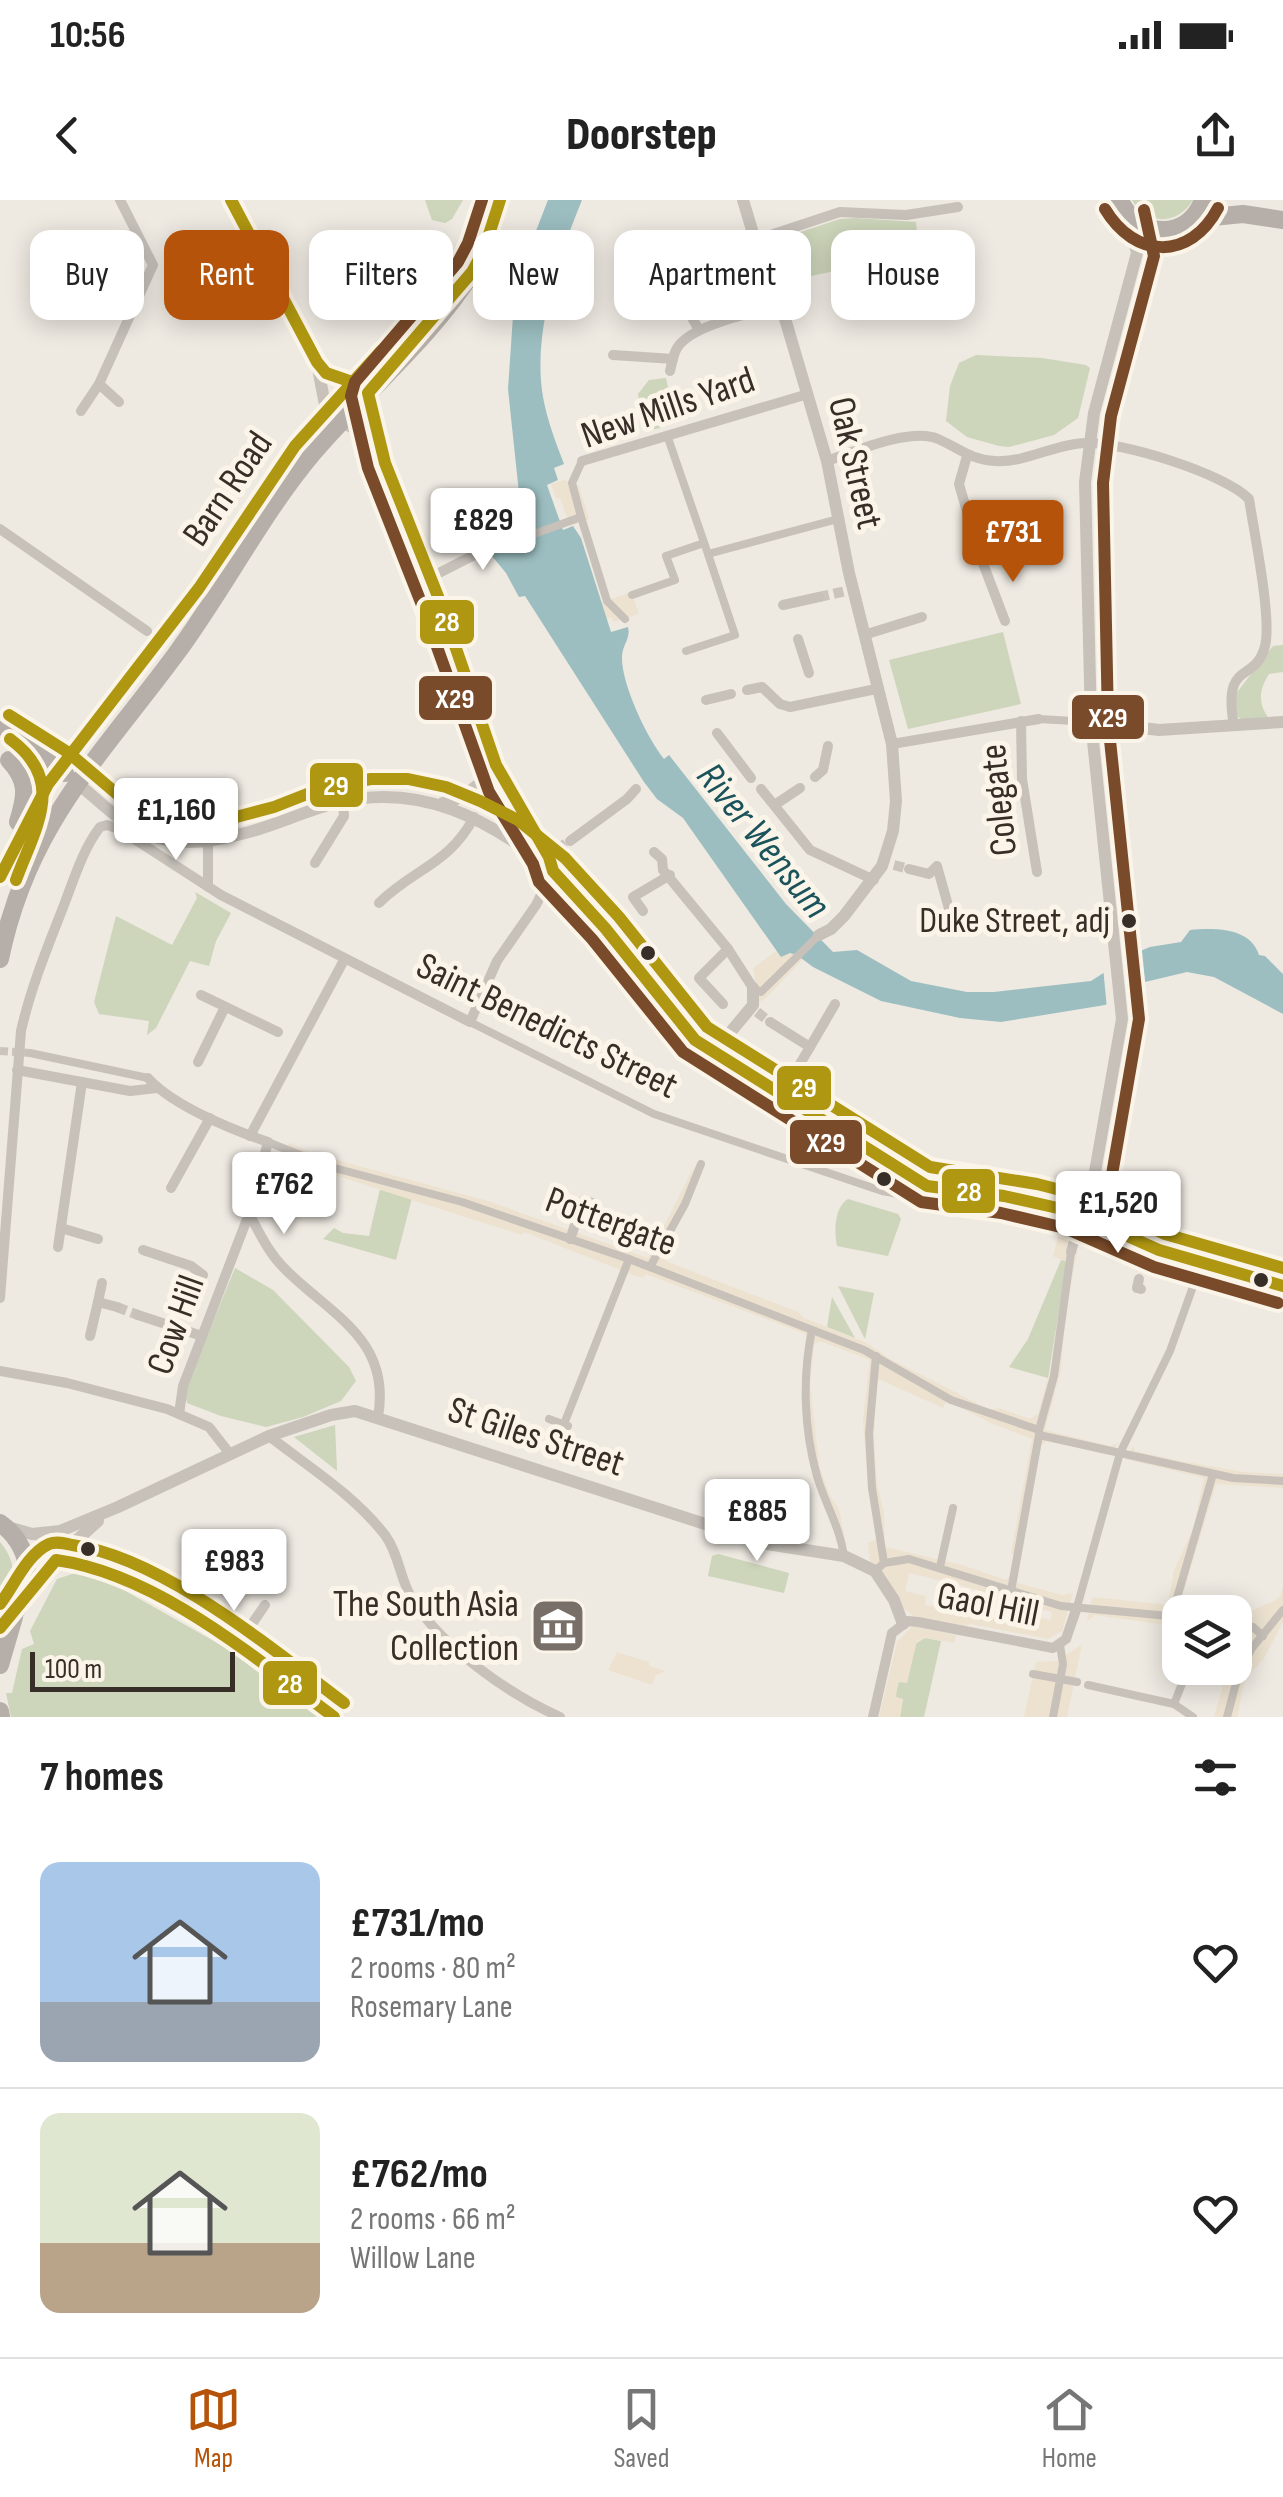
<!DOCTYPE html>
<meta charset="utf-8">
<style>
body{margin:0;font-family:"Sofia Sans Condensed",sans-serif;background:#f6f6f6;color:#222;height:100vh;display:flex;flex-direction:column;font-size:38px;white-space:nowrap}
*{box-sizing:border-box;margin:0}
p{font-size:32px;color:#767676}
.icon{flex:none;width:55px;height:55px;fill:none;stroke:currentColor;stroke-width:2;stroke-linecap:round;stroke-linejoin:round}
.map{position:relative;height:1517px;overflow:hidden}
.drawer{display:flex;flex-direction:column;background:#fff;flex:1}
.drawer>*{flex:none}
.guide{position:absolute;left:30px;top:30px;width:1225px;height:90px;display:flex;gap:20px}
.tools{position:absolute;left:1162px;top:1395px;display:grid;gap:20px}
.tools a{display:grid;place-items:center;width:90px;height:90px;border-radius:20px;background:#fff;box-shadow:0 5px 25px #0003;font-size:50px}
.scale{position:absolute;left:30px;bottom:25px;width:205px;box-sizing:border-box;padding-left:10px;border:5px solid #382e28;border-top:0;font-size:28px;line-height:35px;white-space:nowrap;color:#382e28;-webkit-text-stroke:8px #fbf4e8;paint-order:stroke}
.price{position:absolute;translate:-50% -85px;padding:0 22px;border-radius:10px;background:#fff;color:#222;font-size:32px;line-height:65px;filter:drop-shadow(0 2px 5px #0008)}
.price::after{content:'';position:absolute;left:50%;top:60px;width:30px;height:22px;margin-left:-15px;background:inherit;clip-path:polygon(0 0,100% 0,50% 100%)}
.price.active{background:#b45309;color:#fff}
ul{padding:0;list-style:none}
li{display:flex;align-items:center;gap:30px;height:250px;padding:0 40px}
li+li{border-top:2px solid #e0e0e0}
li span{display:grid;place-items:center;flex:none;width:280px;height:200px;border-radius:20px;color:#555}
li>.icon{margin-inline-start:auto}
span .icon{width:120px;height:120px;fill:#fffc;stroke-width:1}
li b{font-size:42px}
h2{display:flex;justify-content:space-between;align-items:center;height:120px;padding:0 40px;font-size:42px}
.pill{padding:0 35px;border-radius:20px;background:#fff;box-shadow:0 5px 25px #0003;font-size:35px;line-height:90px}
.pill.active{background:#b45309;color:#fff}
.status{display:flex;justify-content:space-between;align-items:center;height:70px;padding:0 50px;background:#fff;direction:ltr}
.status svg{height:28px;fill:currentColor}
header{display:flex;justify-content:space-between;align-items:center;height:130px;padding:0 40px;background:#fff;font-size:45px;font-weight:800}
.tabs{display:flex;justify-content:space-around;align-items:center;height:140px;border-top:2px solid #e0e0e0;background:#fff;font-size:28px;color:#767676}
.tabs a{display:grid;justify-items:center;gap:5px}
.tabs .active{color:#b45309}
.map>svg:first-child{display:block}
.green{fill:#cdd5ba}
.plaza{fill:#ede2d0;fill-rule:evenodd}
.water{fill:#9cbec0}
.pier{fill:#eee9e1}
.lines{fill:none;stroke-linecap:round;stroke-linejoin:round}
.pedestrian-tunnel{stroke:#cac4bc;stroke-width:8;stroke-dasharray:8 4;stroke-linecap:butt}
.minor-tunnel{stroke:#cac4bc;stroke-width:10;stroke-dasharray:10 5;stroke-linecap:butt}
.pedestrian{stroke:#c7c1ba;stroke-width:8}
.minor{stroke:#c7c1ba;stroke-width:10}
.tertiary{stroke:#c7c1ba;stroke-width:12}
.primary{stroke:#b6afa9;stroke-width:18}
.bus-1-casing{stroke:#fbf4e8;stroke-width:20}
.bus-2-casing{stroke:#fbf4e8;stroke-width:20}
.bus-3-casing{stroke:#fbf4e8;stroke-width:20}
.bus-1{stroke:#af9711;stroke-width:12}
.bus-2{stroke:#7a4b2a;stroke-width:12}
.bus-3{stroke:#af9711;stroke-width:12}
.bus-dot{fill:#382e28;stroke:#fbf4e8;stroke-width:4}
.labels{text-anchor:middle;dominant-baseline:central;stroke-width:10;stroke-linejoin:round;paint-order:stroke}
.bus-label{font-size:36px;fill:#382e28;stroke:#fbf4e8;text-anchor:end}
.street-label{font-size:38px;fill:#382e28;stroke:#fbf4e8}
.poi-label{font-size:38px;fill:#382e28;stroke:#fbf4e8;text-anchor:end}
.water-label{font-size:40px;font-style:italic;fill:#1b535c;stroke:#fbf4e8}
.line-badge{stroke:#fbf4e8;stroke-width:4}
.badge-label{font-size:28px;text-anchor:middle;font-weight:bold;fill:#fff}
</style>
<div class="status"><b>10:56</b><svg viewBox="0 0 49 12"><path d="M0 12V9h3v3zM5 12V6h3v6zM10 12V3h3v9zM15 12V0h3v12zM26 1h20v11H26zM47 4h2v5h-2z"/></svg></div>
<header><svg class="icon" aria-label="back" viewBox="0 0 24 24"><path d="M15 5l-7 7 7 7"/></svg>Doorstep<svg class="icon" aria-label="share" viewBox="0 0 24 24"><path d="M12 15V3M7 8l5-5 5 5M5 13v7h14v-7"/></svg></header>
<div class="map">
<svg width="1283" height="1517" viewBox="0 0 1283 1517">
<rect width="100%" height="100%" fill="#eee9e1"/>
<g class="green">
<path d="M425 0H463L452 19 445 23 432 20Z"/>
<path d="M1132 0H1193C1178 25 1147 26 1132 0Z"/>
<path d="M855 18 916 22 919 53 783 82 770 42 840 19Z"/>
<path d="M976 155 1042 158 1086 165 1090 168 1078 218 1054 235 1009 247 999 246 967 237 946 221 950 186 959 163Z"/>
<path d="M666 178 673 212 659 215 660 228 644 231 638 194 649 180Z"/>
<path d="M1003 432 1021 504 908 529 889 460Z"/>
<path d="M1283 445V472L1269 474C1260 488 1257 502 1268 517L1242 521 1236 514 1234 496 1273 446Z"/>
<path d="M497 584 512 609 507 624 462 604Z"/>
<path d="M195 692 231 713 216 741 209 766 190 761 156 828 147 835 149 821 99 814 94 802 116 716 172 745 197 698Z"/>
<path d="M380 989 412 998 396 1060 323 1039 334 1028 343 1033 369 1036Z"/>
<path d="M848 999 898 1014 901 1019 888 1056 837 1046C834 1031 834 1008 848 999Z"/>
<path d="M1061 1060 1067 1061 1048 1178 1009 1167 1028 1139Z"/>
<path d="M235 1068 273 1090 349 1167 356 1181 341 1201 303 1217 266 1227 221 1216 187 1203 185 1194 188 1183Z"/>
<path d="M838 1086 874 1093 865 1139Z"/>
<path d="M832 1097 855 1138 827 1127Z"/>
<path d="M335 1225 337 1271 294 1237Z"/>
<path d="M0 1342C17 1361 18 1388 0 1408Z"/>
<path d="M718 1354 789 1373 784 1393 708 1376 712 1356Z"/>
<path d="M78 1372 99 1376 226 1448 319 1517H11L6 1493H12L22 1449 34 1444 30 1431 57 1379Z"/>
<path d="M925 1438 941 1441 924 1517H900L903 1499 895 1497 899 1481 907 1482 915 1444Z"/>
</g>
<g class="plaza">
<path d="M564 280 579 286 589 319 570 326 560 298H556L551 284Z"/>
<path d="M631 392 639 414 613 422 612 417 606 419 601 403Z"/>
<path d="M779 749 793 750 804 758 766 798 759 802 753 768Z"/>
<path d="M289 943 311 953 488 1001 648 1058 691 972 698 963 705 964 669 1042 665 1061 798 1112 804 1118 867 1143 890 1159 990 1210 999 1208 1030 1219 1038 1214 1051 1166 1067 1062 1053 1056 1060 1029 1086 1037 1080 1039 1077 1053 1065 1115 1061 1169 1045 1230 1110 1246 1119 1243 1108 1255 1047 1241 1041 1245 1017 1383 1062 1395 1073 1393 1062 1431 1048 1439 971 1424 961 1427 914 1416 901 1407 886 1375 870 1361 868 1343 879 1338 868 1287 863 1220 870 1160 820 1141 814 1145 810 1184 819 1265 830 1296 839 1309 845 1339H836L838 1335 812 1276 802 1213 806 1134 646 1074 643 1078 631 1074 524 1032 522 1035 362 984 284 957ZM876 1178 943 1208 947 1201 993 1224 1032 1239 1011 1353 1014 1354 1011 1376 1006 1380 962 1365 885 1347 884 1313 877 1284 874 1243ZM909 1373 978 1390 973 1413 925 1405 926 1396 905 1391ZM999 1397 1052 1412 1051 1420 1007 1410 1002 1420 991 1418Z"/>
<path d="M1133 1246 1135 1251 1180 1261 1244 1272 1283 1274V1288L1216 1284 1180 1404 1253 1410 1274 1401 1280 1396 1283 1387V1422L1263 1460 1245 1478 1237 1517H1214L1228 1468H1235V1458L1245 1439 1235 1434V1412H1180V1427L1095 1415 1087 1421 1092 1397 1168 1405 1174 1370 1193 1330 1204 1278 1126 1259Z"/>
<path d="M912 1426 956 1435 954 1443 926 1438 917 1441 907 1483 898 1482 896 1497 903 1499 900 1517H879L897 1442Z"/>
<path d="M1082 1444 1067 1517H1024L1036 1462 1058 1461Z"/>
<path d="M617 1452 649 1462V1466L665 1471 655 1476 652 1485 608 1470Z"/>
</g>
<path class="water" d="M548 0H582C558 59 532 133 543 197 547 220 556 243 564 264L554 268 558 280 547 285 563 330 573 326 581 338 611 432 628 427C631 439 622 445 622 457 621 483 647 538 664 559L669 555 786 704 833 752 857 750 911 781 967 792H994L1091 781 1133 754 1150 747 1181 742 1190 730C1214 728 1250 727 1259 755L1265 756 1283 774V814L1214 777 1187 772 1145 782 1105 805 1001 822 960 818 881 801 813 767 797 755 790 753 781 757 683 618 657 599 644 582 525 396 519 397 506 373 487 350 532 334 519 293 508 189 514 101 520 72Z"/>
<path class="pier" d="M1132 749 1137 792 1107 809 1103 767Z"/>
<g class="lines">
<path class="pedestrian-tunnel" d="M0 851 30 853"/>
<g class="minor-tunnel">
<path d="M819 397 846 391"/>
<path d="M557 649 570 641"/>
<path d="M894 665 909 669"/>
<path d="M637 805 645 797"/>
<path d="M757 812 770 822"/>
<path d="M573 1031 579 1009"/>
<path d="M117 1107 138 1115"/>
</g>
<g class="pedestrian">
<path d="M667 235 708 354 838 319"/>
<path d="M582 261 572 283 581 317 607 401 625 419"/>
<path d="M523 338 581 317"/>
<path d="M632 395 675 380 666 356 704 343"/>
<path d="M686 451 735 435 708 354"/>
<path d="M1039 519 1091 522"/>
<path d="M753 788 761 792 819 735"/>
<path d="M470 822 654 914 882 991 915 997"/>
<path d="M30 853 148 878"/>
<path d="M268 942 327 966 462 1002 629 1059 864 1150 951 1200 1039 1230V1235L1233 1278 1283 1281"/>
<path d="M650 1067 685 1004 701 964"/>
<path d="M812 1130C802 1177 804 1230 817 1276 825 1304 840 1327 844 1356"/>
<path d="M876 1156 869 1234 872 1288 884 1363"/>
<path d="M549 1219 568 1226"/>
<path d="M564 1224 629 1059"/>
<path d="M1039 1230 1054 1176 1071 1052"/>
<path d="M940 1367 953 1308"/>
<path d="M875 1371 884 1363 909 1359 1061 1406 1180 1417"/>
<path d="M1011 1391 1039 1235"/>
<path d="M1077 1407 1120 1253 1170 1151 1201 1064"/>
<path d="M1172 1415 1213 1274"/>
<path d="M1235 1424 1253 1427 1263 1436"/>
<path d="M1033 1474 1077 1482"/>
<path d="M1088 1485 1174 1504 1193 1517"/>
<path d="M1174 1504 1185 1476"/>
<path d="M1053 1517 1063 1464 1060 1445"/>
<path d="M1227 1517 1239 1472 1252 1448 1283 1410"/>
</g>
<g class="minor">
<path d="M755 40 840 12 906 15 958 7"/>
<path d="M690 114 699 130"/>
<path d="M613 155 673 159"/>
<path d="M670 171C672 163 673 155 677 148 692 124 754 113 781 105"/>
<path d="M99 184 119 202"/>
<path d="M81 211 99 184 153 65 120 0"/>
<path d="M967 256 959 284 979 353 1005 421"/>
<path d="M582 261 808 194"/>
<path d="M827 261C854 252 911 227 938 239 959 248 971 260 995 261 1026 263 1054 244 1085 243 1120 241 1226 274 1249 299 1254 332 1272 418 1265 446 1255 485 1222 458 1234 526"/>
<path d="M0 329 147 431"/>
<path d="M431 377 490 347 523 338"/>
<path d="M783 405 819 397"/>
<path d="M867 434 922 417"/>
<path d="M798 439 809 473"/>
<path d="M747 490 762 487 780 504 790 507 876 489"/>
<path d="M706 500 731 494"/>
<path d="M1021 521 1022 579 1037 672"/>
<path d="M717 533 751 578"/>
<path d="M892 544 1039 519"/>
<path d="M815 577 823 570 828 546"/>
<path d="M761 589 810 650 874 680"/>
<path d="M776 604 800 588"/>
<path d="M570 641 627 599 636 589"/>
<path d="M654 652 662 659 663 670 728 749 753 788"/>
<path d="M315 663 344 616 343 601"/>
<path d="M909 669 929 674 937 666 953 723"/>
<path d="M208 687V643"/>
<path d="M379 703C413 669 450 664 474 617"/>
<path d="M643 711 633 697 670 675"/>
<path d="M201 795 278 832"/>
<path d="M723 804 699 778 728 749"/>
<path d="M770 822 810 847 794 874"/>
<path d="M810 847 835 804"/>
<path d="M198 862 225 807"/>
<path d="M17 870 130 891 157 888"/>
<path d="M148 878C173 906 233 930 268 942L249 1014 183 1186 179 1214"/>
<path d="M250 936 344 760"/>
<path d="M171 988 210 918"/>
<path d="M579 1009 584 1000 594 1004"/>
<path d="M249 1014C260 1033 268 1052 283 1067 327 1113 392 1137 378 1217"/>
<path d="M61 1028 98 1039"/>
<path d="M570 1039 573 1031"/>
<path d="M58 1047 82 882"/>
<path d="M143 1050 191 1066 203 1075"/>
<path d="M1071 1052 1081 1015"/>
<path d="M1145 1062 1152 1047"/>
<path d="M1139 1079 1137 1088 1141 1089"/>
<path d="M102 1083 98 1102 117 1107"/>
<path d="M0 1098 21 831C31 787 48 746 64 705 74 679 83 649 100 627L107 625 119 629 221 695 470 822 497 761 536 705 553 671"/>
<path d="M138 1115 202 1136"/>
<path d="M90 1136 98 1102"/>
<path d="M0 1171 67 1183 167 1209 209 1227 230 1254"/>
<path d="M269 1236C310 1268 353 1294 385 1335 399 1354 400 1379 412 1399 442 1447 508 1494 560 1517"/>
<path d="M236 1447 265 1405"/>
<path d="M873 1517 892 1433 908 1421 918 1422 1053 1448 1066 1439 1077 1407"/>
</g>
<g class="tertiary">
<path d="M231 0 317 162 326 173 352 182"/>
<path d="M743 0 755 40 781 105 827 261 849 373 892 544 896 601 893 631 882 666 844 716 831 729 819 735"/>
<path d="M317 163 326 210"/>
<path d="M368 193 371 225 379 250 431 377 505 585 549 657 553 671 605 728 695 840 927 986 1004 996 1071 1011 1159 1050 1283 1086"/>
<path d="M340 222 366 233 374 244"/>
<path d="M1091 522 1159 530 1283 522"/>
<path d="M77 583C100 601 123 627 152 636 186 647 215 641 249 632 279 624 307 610 336 603 420 582 490 619 553 671"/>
<path d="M443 603C465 599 483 582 496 565"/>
<path d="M714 852 753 805V788"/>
<path d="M915 997 921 995 927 986"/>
<path d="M1081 1015 1090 1000 1122 819 1091 522 1085 282 1094 213 1137 53 1127 14"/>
<path d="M8 1327 32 1334 60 1331 118 1307 269 1236 331 1215 355 1211 767 1344 844 1356 875 1371 894 1400 903 1424"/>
<path d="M39 1336 102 1362 270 1468 334 1517"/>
<path d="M56 1360 79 1361 100 1369"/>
<path d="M28 1392 47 1367 98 1321"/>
</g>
<g class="primary">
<path d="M1120 0C1136 38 1188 42 1203 0"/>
<path d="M1192 19 1243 14 1283 20"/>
<path d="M0 530 65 573"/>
<path d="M9 560C29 581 26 596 18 622"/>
<path d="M0 677 41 593 199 388 295 246 449 75 473 33 481 0"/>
<path d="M0 759C27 626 99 558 176 454 224 389 261 315 313 253 364 193 432 137 473 71 486 49 494 24 500 0"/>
<path d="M0 1323C38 1350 35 1401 0 1428"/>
<path d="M0 1465 14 1417"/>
<path d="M0 1511 1 1517"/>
</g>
<g class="bus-1-casing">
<g id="bus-1">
<path d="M231 0 317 162 326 173 352 182"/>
<path d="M500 0 484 50 472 72 368 193 385 263 439 399 496 565 549 657 553 671 605 728 695 840 927 986 1004 996 1071 1011 1159 1050 1283 1086"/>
<path d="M0 677 48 584 199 388 295 246 381 151"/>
<path d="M0 1428 56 1360C157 1374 254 1457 334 1517"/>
</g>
</g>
<g class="bus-2-casing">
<g id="bus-2">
<path d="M482 0 468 43 458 62 355 182 351 196 368 268 422 405 489 592 533 664 539 682 592 739 683 852 921 1002 1001 1013 1065 1028 1154 1067 1278 1103"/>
<path d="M1105 9C1135 59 1190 61 1218 8"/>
<path d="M1096 1024 1107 1003 1139 819 1108 521 1103 283 1111 216 1154 56 1144 10"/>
</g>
</g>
<g class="bus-3-casing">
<g id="bus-3">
<path d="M9 515 69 553 124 600 155 619 177 624 206 625 274 607 325 587 371 579H408L446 587 480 601 518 620 565 658 619 717 707 827 930 967 1037 984 1076 994 1165 1034 1283 1068"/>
<path d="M10 539C67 581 36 626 16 680"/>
<path d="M0 1404C14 1386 27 1354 49 1344 56 1341 64 1343 72 1345 162 1357 272 1449 344 1503"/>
</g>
</g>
<use href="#bus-1" class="bus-1"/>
<use href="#bus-2" class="bus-2"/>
<use href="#bus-3" class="bus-3"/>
</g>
<defs>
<g id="museum-square" transform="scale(2.875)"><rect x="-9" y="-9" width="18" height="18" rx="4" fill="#786f69" stroke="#fbf4e8"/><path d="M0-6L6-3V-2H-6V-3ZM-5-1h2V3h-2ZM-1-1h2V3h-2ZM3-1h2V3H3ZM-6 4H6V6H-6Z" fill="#fff"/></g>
</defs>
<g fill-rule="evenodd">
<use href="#museum-square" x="558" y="1426"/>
</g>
<g class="bus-dot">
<circle cx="1129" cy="721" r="9"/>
<circle cx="648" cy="753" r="9"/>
<circle cx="884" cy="979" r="9"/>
<circle cx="1261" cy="1080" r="9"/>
<circle cx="88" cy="1349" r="9"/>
</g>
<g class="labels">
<g class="bus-label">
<text x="1110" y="721">Duke Street, adj</text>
</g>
<g class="street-label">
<text transform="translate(668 208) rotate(-19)">New Mills Yard</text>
<text transform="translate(855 263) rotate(77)">Oak Street</text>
<text transform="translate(228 289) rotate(-56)">Barn Road</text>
<text transform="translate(999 600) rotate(-96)">Colegate</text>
<text transform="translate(547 826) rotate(26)">Saint Benedicts Street</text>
<text transform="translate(611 1022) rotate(20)">Pottergate</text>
<text transform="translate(176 1125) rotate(-70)">Cow Hill</text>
<text transform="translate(536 1237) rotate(18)">St Giles Street</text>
<text transform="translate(988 1405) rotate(11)">Gaol Hill</text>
</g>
<g class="poi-label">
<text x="519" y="1404">The South Asia<tspan x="519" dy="44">Collection</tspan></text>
</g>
<g class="water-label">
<text transform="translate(763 641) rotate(51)">River Wensum</text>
</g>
</g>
<g class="line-badge">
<rect x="418" y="398" width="58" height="48" rx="10" fill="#af9711"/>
<rect x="417" y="474" width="77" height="48" rx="10" fill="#7a4b2a"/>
<rect x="1070" y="493" width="76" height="48" rx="10" fill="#7a4b2a"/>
<rect x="308" y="561" width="57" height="48" rx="10" fill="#af9711"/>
<rect x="775" y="864" width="58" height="48" rx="10" fill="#af9711"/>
<rect x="788" y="918" width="76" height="48" rx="10" fill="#7a4b2a"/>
<rect x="940" y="967" width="57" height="48" rx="10" fill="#af9711"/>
<rect x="261" y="1459" width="58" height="48" rx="10" fill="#af9711"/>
</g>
<g class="badge-label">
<text x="447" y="431">28</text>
<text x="455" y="508">X29</text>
<text x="1108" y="527">X29</text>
<text x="336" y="595">29</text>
<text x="804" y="897">29</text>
<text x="826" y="952">X29</text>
<text x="969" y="1001">28</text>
<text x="290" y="1493">28</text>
</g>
</svg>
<div class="tools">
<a><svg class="icon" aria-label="layers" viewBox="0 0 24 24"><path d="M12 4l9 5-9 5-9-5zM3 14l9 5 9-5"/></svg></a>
</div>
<div class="scale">100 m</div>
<b class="price" style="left:483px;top:373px">£829</b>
<b class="price active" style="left:1013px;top:385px">£731</b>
<b class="price" style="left:176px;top:663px">£1,160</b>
<b class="price" style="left:284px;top:1037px">£762</b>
<b class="price" style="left:1118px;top:1056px">£1,520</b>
<b class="price" style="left:757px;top:1364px">£885</b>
<b class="price" style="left:234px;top:1414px">£983</b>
<div class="guide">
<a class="pill">Buy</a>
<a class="pill active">Rent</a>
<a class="pill">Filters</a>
<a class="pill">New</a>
<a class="pill">Apartment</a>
<a class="pill">House</a>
</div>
</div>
<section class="drawer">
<h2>7 homes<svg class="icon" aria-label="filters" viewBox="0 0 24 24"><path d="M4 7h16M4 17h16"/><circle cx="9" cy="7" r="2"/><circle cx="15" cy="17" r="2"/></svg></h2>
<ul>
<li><span style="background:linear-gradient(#a9c7e8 70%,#9aa5b1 0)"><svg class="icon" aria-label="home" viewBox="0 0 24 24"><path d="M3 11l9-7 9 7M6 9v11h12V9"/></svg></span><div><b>£731/mo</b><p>2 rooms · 80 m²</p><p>Rosemary Lane</p></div><svg class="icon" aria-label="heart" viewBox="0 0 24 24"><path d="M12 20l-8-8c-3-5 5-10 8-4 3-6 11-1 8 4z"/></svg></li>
<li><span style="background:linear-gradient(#dfe7d0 65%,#b9a48a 0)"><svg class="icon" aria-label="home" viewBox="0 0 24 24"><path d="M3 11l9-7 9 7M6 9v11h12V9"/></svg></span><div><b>£762/mo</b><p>2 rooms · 66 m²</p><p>Willow Lane</p></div><svg class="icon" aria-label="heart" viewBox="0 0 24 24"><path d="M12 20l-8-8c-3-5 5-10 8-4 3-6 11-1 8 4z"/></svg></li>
</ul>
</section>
<nav class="tabs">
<a class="active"><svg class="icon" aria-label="map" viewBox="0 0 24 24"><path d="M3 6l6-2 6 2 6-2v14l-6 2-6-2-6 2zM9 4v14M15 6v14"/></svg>Map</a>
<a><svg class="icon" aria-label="saved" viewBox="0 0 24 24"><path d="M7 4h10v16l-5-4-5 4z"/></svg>Saved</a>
<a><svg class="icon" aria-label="home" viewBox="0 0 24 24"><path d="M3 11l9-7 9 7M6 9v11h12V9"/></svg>Home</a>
</nav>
